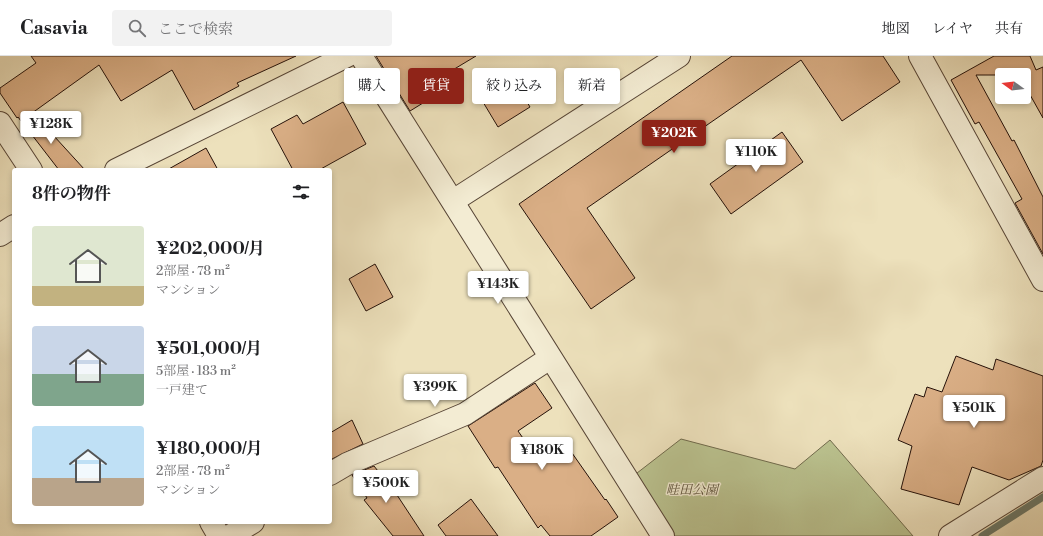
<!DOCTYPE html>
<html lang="ja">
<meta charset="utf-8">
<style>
body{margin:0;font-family:"Libre Bodoni","Noto Serif JP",serif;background:#f2f2f2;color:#202124;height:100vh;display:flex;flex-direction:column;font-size:15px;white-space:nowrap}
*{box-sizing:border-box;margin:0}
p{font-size:13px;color:#757577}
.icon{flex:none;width:22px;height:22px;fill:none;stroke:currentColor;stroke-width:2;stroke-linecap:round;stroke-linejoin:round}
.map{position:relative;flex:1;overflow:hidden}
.drawer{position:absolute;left:12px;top:112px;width:320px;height:356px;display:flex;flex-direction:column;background:#fff;border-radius:4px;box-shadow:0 2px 6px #0003}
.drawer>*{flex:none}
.guide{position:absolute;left:344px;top:12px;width:380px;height:36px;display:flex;gap:8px}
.needle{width:26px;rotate:285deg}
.fabs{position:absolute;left:995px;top:12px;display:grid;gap:8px}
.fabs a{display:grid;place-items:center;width:36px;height:36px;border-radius:4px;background:#fff;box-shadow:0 2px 6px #0003;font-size:20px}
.price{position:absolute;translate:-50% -34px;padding:0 9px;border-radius:4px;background:#fff;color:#222;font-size:13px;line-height:26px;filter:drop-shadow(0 1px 2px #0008)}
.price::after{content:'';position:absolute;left:50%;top:24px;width:12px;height:9px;margin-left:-6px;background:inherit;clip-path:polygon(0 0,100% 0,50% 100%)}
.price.current{background:#8f2418;color:#fff}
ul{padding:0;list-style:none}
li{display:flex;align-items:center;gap:12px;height:100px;padding:0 20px}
li span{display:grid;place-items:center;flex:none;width:112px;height:80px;border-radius:4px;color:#555}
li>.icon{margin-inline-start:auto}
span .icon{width:48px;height:48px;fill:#fffc;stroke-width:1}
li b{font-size:17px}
h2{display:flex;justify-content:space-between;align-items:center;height:48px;padding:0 20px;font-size:17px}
.tag{padding:0 14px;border-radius:4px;background:#fff;box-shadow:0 2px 6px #0003;font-size:14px;line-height:36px}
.tag.current{background:#8f2418;color:#fff}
header{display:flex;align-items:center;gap:24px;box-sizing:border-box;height:56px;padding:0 20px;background:#fff;border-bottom:1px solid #e0e0e0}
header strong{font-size:19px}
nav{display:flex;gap:22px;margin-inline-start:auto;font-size:14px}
.search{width:280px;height:36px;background:#f2f2f2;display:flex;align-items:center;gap:10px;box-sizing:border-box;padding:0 14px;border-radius:4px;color:#757577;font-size:15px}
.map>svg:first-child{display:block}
.green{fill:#bac28f;stroke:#706a4c}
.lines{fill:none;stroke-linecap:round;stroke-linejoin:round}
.stream{stroke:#6b796a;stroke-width:7}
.building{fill:#daaf86;stroke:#251109}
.minor-casing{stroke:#574536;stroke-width:24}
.minor{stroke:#f3ecd3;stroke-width:22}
.labels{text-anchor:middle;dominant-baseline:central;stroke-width:3;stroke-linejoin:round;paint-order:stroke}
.park-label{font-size:13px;font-style:italic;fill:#594f38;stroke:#f3ecd3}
</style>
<header>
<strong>Casavia</strong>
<div class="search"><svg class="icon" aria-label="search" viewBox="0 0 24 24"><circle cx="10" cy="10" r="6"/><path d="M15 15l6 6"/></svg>ここで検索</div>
<nav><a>地図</a><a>レイヤ</a><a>共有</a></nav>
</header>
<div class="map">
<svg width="1043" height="480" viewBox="0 0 1043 480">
<rect width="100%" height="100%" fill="#ede1bc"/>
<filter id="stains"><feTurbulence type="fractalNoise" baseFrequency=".005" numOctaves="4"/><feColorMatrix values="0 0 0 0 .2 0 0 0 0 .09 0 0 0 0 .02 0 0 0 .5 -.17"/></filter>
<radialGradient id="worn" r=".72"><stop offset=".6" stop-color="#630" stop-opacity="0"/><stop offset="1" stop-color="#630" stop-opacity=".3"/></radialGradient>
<path class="green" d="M681 383 795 413 830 384 913 480H663L628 424Z"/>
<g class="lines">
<path class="stream" d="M982 480 1043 441"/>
</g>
<g class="building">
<path d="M31 0H296L237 27 239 30 194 54 172 14 121 45 99 9 21 65 18 61 17 62 0 37V32L36 7Z"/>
<path d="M376 0H476L451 15 457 26 410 55Z"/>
<path d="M732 0H883L900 26 842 65 801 4 587 152 635 222 591 253 519 148Z"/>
<path d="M994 0H1030L1036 14 1043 11V62L1024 28V19H976L1012 85 1014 84 1043 141V198L1015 147 1022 143 979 66 975 68 951 24Z"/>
<path d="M513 22 530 51 498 71 480 41Z"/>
<path d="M343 46 366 88 319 114H293L271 73 297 59 303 68Z"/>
<path d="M33 57 85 114H59L22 66Z"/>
<path d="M782 76 803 106 731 158 710 128Z"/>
<path d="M206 92 218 114H167Z"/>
<path d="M375 208 393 241 366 255 349 223Z"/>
<path d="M956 300 993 314 996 303 1043 320V404L1041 410 1009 424 972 411 959 449 901 433 912 390 898 384 915 338 924 341 927 331 942 336Z"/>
<path d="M535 327 552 352 518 375 539 405 565 387 605 444 606 443 618 461 591 480H550L541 469 538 472 498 411 495 412 468 370Z"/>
<path d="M352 364 363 388 330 404V377Z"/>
<path d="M374 410 397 439 424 480H393L364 444 367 442 352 419Z"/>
<path d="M471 443 498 480H446L438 469Z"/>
</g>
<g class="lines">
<g class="minor-casing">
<g id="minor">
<path d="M361 0 663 480"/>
<path d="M920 0 1043 224"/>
<path d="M0 67 31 114"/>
<path d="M116 114 347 0"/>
<path d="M453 145 679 0"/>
<path d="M0 179 14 170"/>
<path d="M330 418 347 408 465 358 550 302"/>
<path d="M211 466 219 480"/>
<path d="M230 480 253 466"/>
<path d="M950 480 1043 422"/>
</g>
</g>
<use href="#minor" class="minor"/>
</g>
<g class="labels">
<g class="park-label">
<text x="692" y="434">畦田公園</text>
</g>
</g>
<rect width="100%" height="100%" filter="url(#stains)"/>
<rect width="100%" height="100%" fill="url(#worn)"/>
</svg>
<div class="fabs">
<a><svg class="needle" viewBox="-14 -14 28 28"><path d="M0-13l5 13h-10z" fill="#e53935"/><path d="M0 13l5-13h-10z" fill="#757577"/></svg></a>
</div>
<b class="price" style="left:51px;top:89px">¥128K</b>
<b class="price current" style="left:674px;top:98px">¥202K</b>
<b class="price" style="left:756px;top:117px">¥110K</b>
<b class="price" style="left:498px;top:249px">¥143K</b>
<b class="price" style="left:435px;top:352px">¥399K</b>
<b class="price" style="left:974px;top:373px">¥501K</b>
<b class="price" style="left:542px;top:415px">¥180K</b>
<b class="price" style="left:386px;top:448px">¥500K</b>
<div class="guide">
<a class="tag">購入</a>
<a class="tag current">賃貸</a>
<a class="tag">絞り込み</a>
<a class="tag">新着</a>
</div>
<section class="drawer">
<h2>8件の物件<svg class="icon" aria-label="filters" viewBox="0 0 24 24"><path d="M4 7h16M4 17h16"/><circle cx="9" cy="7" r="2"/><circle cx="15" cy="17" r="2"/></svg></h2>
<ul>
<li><span style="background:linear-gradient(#dfe7d0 75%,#c2b280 0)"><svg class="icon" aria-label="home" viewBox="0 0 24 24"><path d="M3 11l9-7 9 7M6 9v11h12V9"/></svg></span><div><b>¥202,000/月</b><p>2部屋 · 78 m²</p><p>マンション</p></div></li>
<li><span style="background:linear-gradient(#c9d6e8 60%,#7fa58c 0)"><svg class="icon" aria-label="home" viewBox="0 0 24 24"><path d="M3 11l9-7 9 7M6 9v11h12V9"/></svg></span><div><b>¥501,000/月</b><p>5部屋 · 183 m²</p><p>一戸建て</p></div></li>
<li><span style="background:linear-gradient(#bfe0f5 65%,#b9a48a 0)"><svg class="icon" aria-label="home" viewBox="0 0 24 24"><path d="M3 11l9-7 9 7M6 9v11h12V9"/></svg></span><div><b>¥180,000/月</b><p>2部屋 · 78 m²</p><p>マンション</p></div></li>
</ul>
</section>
</div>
